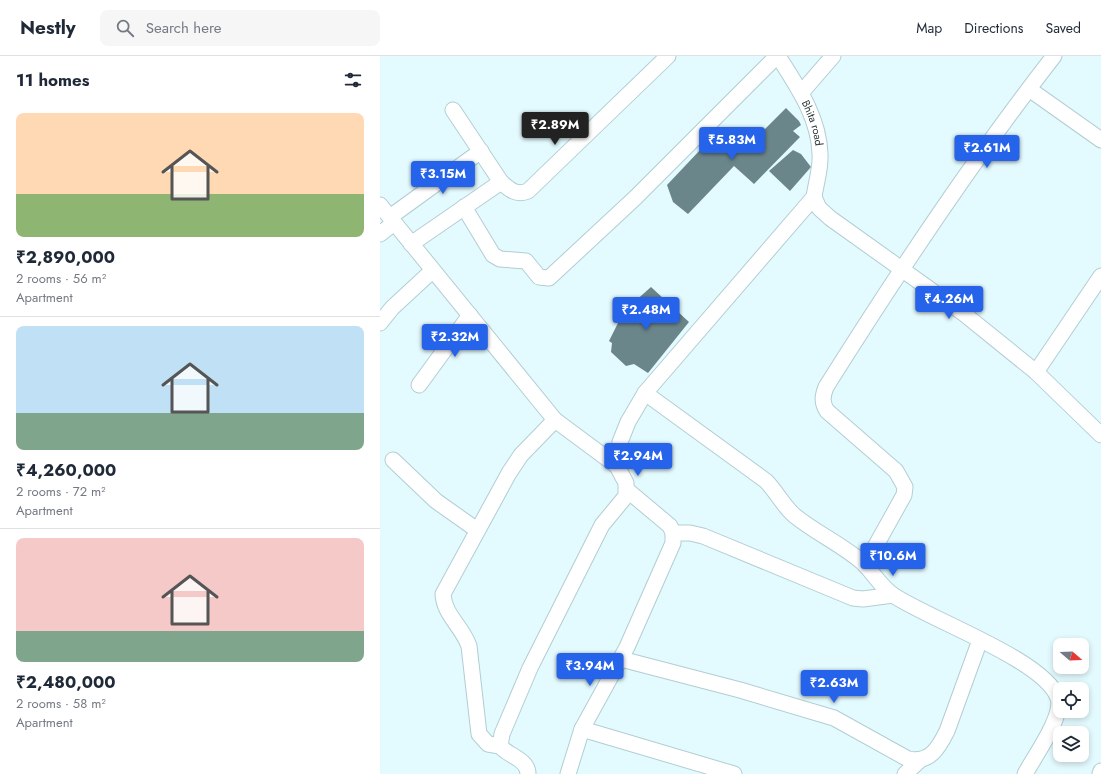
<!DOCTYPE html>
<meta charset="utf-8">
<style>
body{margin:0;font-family:Jost,sans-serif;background:#f6f6f7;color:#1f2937;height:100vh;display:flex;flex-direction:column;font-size:15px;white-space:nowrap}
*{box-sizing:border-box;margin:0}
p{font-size:13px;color:#747a83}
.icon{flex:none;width:22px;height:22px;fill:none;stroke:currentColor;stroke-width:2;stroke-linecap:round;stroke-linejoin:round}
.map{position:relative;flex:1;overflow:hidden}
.details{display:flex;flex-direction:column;background:#fff;width:380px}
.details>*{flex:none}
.needle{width:26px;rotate:109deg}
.controls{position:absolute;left:673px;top:582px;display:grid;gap:8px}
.controls a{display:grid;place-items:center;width:36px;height:36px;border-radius:8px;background:#fff;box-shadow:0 2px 6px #0003;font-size:20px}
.price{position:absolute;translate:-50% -34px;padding:0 9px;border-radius:4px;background:#2563eb;color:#fff;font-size:13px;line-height:26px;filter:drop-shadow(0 1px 2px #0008)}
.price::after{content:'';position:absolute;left:50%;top:24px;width:12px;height:9px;margin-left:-6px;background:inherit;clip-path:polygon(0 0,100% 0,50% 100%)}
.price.on{background:#222;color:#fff}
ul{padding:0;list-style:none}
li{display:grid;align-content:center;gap:8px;height:212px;padding:0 16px}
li+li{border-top:1px solid #e0e1e3}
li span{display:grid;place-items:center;height:124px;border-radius:8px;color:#555}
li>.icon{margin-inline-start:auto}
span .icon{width:72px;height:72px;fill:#fffc;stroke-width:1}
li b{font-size:17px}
h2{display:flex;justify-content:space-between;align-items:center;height:48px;padding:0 16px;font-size:17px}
header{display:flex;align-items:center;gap:24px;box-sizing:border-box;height:56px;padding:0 20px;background:#fff;border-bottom:1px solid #e0e1e3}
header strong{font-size:19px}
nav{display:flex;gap:22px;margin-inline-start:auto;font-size:14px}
.search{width:280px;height:36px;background:#f6f6f7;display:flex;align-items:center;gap:10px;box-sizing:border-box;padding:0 14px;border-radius:8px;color:#747a83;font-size:15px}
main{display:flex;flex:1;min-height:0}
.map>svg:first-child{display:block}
.building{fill:#6b868b}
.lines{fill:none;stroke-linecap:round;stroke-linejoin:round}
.minor-casing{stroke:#b2ced3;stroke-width:17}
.minor{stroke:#fff;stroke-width:15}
.labels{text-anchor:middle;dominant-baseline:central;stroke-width:3;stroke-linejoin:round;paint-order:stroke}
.street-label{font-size:11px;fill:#2c383a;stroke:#fff}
</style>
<header>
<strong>Nestly</strong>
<div class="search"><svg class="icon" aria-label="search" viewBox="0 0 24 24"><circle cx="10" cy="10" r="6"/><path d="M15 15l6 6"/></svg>Search here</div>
<nav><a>Map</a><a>Directions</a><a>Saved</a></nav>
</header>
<main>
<section class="details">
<h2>11 homes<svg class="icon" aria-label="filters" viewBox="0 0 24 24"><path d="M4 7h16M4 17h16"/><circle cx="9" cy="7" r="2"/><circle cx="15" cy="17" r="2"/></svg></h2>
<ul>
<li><span style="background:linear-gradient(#ffd9b3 65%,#8fb573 0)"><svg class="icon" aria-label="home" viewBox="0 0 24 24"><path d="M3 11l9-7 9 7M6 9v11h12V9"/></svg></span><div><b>₹2,890,000</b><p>2 rooms · 56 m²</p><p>Apartment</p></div></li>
<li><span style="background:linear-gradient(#bfe0f5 70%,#7fa58c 0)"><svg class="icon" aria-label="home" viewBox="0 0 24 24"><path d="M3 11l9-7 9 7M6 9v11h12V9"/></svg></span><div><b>₹4,260,000</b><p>2 rooms · 72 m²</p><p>Apartment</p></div></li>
<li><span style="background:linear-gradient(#f6c9c9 75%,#7fa58c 0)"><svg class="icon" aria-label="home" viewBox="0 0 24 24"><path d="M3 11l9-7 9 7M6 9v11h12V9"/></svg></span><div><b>₹2,480,000</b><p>2 rooms · 58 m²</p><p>Apartment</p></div></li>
</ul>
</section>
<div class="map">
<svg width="721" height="718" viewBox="0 0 721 718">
<rect width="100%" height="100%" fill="#e3fafe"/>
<g class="building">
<path d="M406 52 419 65 421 69 413 75 420 81 374 128 354 110 308 158 293 146 287 129 338 75 361 97Z"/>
<path d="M413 94 421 98 431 111 410 135 389 115Z"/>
<path d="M271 231 309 266 268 317 254 308 246 310 231 296 232 287 229 285 244 255Z"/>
</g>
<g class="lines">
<g class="minor-casing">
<g id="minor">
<path id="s1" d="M398 0C417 30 439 61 440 98 441 112 436 127 434 141"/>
<path d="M649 33 721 84"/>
<path d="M421 37 453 0"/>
<path d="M73 54 121 126C129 133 136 140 148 135L288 0"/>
<path d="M434 141 439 152 450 162 583 257 656 316 721 379"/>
<path d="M0 149 175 364 237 410"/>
<path d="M84 151 113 199 120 203 146 205 159 221 169 222 255 142 397 0"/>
<path d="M10 161 101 95"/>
<path d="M0 178 14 167"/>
<path d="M31 188 121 126"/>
<path d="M0 267 12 252 52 215"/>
<path d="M656 316 721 220"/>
<path d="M39 329 90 259"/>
<path d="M265 337 386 425C397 436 403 450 415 460 436 477 461 488 482 506 493 516 500 530 513 539 548 563 665 604 678 642 684 660 654 701 645 718"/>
<path d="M13 404 56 445 97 474"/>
<path d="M247 434 290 470 293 477V487L247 591 202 673 354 718"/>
<path d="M293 477H310L323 480 473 542 483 543 513 539"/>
<path d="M485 509 524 439 525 431 516 415 447 355C442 347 442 341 446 331 517 218 592 105 674 0"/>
<path d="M241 603 360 634 454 662 528 703C550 707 558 693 567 675L600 584"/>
<path d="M120 690 108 688 99 678 89 590C82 570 64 559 63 538L129 417 141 399 175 364"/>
<path d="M148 718C148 703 128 700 120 690L122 678 150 612 222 469 246 440V427L237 410 240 386 248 366 265 337 434 141"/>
<path d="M188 718 202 673"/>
<path d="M525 718 539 705"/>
<path d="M720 718 721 715"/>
</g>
</g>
<use href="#minor" class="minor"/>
</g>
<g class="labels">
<g class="street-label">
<text stroke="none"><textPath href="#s1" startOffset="76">Bhita road</textPath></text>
</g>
</g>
</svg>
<div class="controls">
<a><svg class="needle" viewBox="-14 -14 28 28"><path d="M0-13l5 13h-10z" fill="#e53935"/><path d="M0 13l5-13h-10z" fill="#747a83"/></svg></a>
<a><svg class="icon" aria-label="locate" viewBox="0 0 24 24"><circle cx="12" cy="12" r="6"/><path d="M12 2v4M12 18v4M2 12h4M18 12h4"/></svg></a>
<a><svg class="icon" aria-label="layers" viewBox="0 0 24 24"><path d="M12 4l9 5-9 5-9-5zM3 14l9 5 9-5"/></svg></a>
</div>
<b class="price on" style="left:175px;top:90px">₹2.89M</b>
<b class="price" style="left:352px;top:105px">₹5.83M</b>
<b class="price" style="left:607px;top:113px">₹2.61M</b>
<b class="price" style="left:63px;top:139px">₹3.15M</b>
<b class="price" style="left:569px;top:264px">₹4.26M</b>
<b class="price" style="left:266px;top:275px">₹2.48M</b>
<b class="price" style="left:75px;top:302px">₹2.32M</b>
<b class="price" style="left:258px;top:421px">₹2.94M</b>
<b class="price" style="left:513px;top:521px">₹10.6M</b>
<b class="price" style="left:210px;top:631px">₹3.94M</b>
<b class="price" style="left:454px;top:648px">₹2.63M</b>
</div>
</main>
